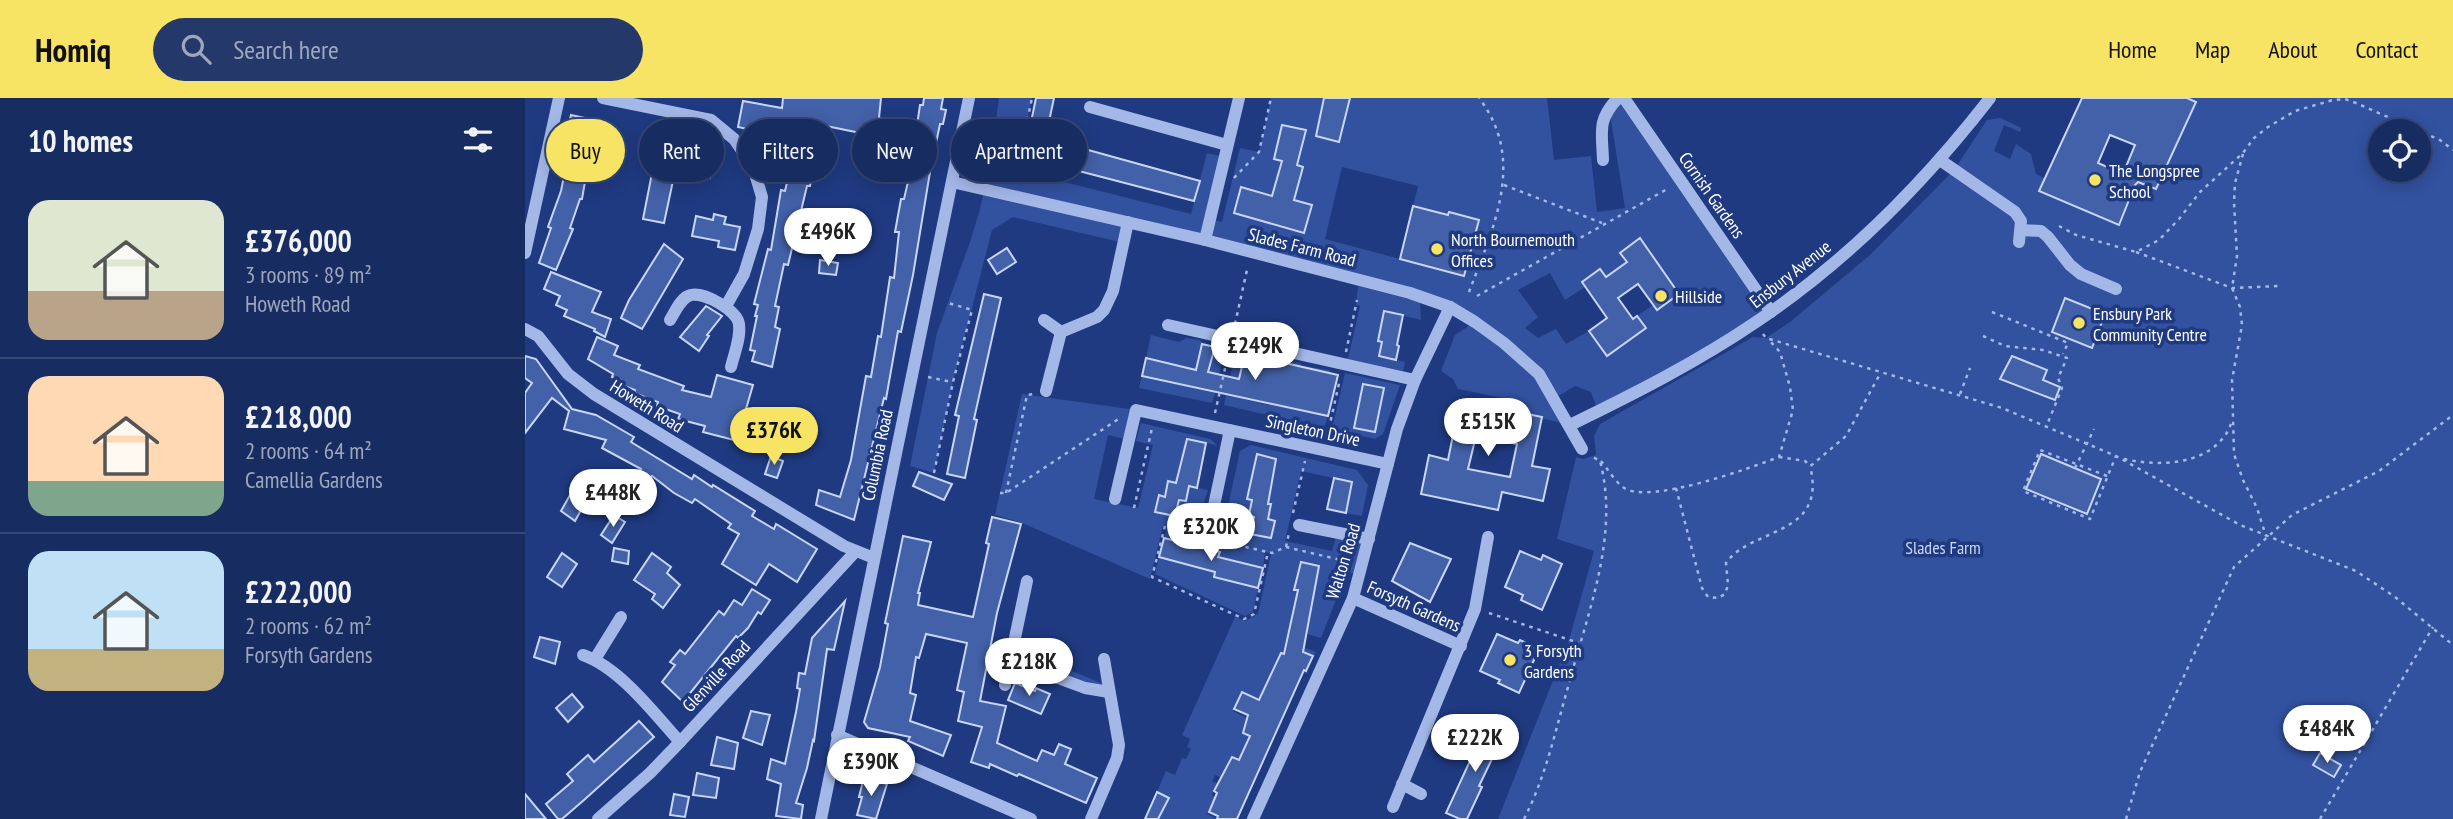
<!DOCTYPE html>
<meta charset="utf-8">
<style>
body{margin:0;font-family:"PT Sans Narrow",sans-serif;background:#24386a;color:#f1f3f6;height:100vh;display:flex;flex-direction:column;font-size:26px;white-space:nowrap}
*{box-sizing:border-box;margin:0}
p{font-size:23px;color:#9ea7bd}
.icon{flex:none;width:38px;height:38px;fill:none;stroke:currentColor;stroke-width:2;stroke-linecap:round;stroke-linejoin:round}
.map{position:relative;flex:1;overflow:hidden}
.details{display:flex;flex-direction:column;background:#172c61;width:525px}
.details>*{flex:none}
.banner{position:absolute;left:21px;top:21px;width:665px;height:63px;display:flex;gap:14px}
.controls{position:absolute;left:1843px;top:21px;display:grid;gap:14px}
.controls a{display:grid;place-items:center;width:63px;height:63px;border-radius:50%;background:#172c61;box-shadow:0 4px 18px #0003,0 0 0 2px #364876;font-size:35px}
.price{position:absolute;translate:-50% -60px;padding:0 16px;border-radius:24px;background:#fff;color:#222;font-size:23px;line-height:46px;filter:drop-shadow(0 2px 4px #0008)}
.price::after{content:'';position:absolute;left:50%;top:42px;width:21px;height:16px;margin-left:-10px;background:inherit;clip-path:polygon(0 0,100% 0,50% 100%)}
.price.on{background:#f7e364;color:#111}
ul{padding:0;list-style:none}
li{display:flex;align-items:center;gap:21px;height:175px;padding:0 28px}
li+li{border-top:2px solid #364876}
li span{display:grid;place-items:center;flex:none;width:196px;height:140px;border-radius:21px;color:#555}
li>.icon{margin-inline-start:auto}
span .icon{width:84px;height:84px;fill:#fffc;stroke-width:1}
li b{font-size:30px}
h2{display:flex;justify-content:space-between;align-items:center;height:84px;padding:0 28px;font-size:30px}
.chip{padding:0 24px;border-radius:32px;background:#172c61;box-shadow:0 4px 18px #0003,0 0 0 2px #364876;font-size:24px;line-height:63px}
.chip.on{background:#f7e364;color:#111}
header{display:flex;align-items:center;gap:42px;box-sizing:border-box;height:98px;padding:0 35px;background:#f7e364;color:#111}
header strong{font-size:33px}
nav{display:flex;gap:38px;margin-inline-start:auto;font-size:24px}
.search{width:490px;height:63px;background:#24386a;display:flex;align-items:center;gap:18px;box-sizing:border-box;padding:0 24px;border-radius:38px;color:#9ea7bd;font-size:26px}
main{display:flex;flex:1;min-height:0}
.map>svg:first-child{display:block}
.green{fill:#32519f;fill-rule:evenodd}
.building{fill:#4361a8;stroke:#c8d6f6;stroke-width:2;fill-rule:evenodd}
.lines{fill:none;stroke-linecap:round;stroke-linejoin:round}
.path{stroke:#a4b8e8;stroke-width:2.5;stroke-dasharray:3.5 5;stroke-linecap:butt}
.minor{stroke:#a4b8e8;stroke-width:12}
.poi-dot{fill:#f7e364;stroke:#1f3a81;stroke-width:2.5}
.labels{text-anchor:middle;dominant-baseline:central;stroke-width:7;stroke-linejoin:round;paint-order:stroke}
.poi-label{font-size:18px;fill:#fff;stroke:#1f3a81;text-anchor:start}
.street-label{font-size:18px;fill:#fff;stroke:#1f3a81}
.park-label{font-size:18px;fill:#c8d6f6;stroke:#1f3a81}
</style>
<header>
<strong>Homiq</strong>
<div class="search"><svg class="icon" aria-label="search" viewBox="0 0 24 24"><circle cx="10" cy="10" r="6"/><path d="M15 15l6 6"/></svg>Search here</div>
<nav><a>Home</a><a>Map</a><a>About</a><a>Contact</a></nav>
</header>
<main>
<section class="details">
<h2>10 homes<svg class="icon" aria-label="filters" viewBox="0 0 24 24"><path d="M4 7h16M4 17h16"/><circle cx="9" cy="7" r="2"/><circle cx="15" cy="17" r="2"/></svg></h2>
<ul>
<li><span style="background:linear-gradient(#dfe7d0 65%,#b9a48a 0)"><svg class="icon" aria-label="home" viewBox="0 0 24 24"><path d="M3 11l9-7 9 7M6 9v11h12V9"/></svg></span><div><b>£376,000</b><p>3 rooms · 89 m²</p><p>Howeth Road</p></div></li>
<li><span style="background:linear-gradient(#ffd9b3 75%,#7fa58c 0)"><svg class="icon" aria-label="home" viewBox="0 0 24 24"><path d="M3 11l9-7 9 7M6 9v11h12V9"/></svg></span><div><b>£218,000</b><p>2 rooms · 64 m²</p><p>Camellia Gardens</p></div></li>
<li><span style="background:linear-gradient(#bfe0f5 70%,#c2b280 0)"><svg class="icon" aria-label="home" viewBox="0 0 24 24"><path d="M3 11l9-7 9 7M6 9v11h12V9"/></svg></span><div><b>£222,000</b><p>2 rooms · 62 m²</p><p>Forsyth Gardens</p></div></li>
</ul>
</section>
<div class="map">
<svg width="1928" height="721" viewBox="0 0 1928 721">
<rect width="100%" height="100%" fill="#1f3a81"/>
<g class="green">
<path d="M474 0H507L492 72 666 116 682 55 699 59 685 121 697 124 715 50 734 54 746 0H1022L1029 62 1066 58 1072 114 1100 110 1085 16 1098 0 1246 214 1073 313 1066 294 1050 288 1030 300 1045 327 991 314 986 302 933 291 928 281 916 273 930 237 950 224 925 209 604 125 599 145 488 119 467 132 428 284 409 375 385 368 412 235 445 144 455 111 466 59ZM817 69 893 88 888 108 917 142 925 114 954 122 939 178 800 141ZM1115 140 1154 195 1132 212 1128 207 1112 218 1120 231 1082 258 1064 233 1041 246 1031 231 1013 240 1000 230 1013 219 993 192 1025 175 1040 202 1060 189 1057 184 1075 172 1081 179 1102 164 1095 155Z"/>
<path d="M1662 0H1928V721H973L1044 542 1069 453 1032 441 1051 359 1058 361 1071 357 1069 338 1075 326 1228 239 1241 240 1265 224 1345 157 1429 72 1462 22 1476 20 1496 30 1495 34 1479 27 1469 53 1485 61 1491 46 1506 56 1511 76 1519 80 1514 93 1594 127 1603 85 1611 88 1613 84 1631 91 1670 5ZM1855 33H1894V72H1855Z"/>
<path d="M833 188 895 204 896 222 859 213 853 243 857 244 855 258 880 264 878 273 823 261 835 208 831 207Z"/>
<path d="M626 237 654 244 662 240 675 242 678 246 690 249 700 248 694 277 621 260Z"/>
<path d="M711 251 732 259 735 257 747 259 750 263 760 265 762 262 775 265 777 268 804 272 807 276 749 288 705 279Z"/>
<path d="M820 275 875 287 858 336 850 341 807 331ZM838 286 850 334H849L829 330Z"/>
<path d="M617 278 690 295 687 305 614 290Z"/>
<path d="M497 296 611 312 604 342 583 337 569 401 613 410 628 347 611 343 616 325 685 341 690 345 692 350 690 347 662 341 652 385 640 399 634 398 630 414 650 418 654 402 661 403 664 388 683 392 676 414 662 416 658 433 638 428 625 481 495 424 470 417Z"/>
<path d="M701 297 744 307 745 304 803 318 799 330 699 307Z"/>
<path d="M726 347 832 372 843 387 837 418 821 415 827 384 776 373 760 443 807 453 812 435 844 441 835 477 822 474 796 540 782 536 794 468 775 464 769 491 773 492 763 538 781 542 780 550 791 554 789 558 767 549 761 564 783 573 782 576 755 564 734 602 716 594 708 613 722 620 719 635 724 638 714 662 707 659 697 680 690 677 687 683 692 685 687 697 695 701 693 705 688 703 682 716 692 721H633L644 700 632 694 641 673 650 677 657 660 661 661 666 651 662 649 665 641 657 637 710 519 720 523 733 516 746 456 740 454 738 470 693 459 694 454 639 440 641 432 723 451 711 447 714 427 705 424 701 417 715 353ZM732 356 741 405 746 407 743 421 750 423 746 440 725 436 729 419 724 417 727 402 722 400Z"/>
<path d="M634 459 690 473 689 479 733 490 728 514 720 518 630 476Z"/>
<path d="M494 551 576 585 575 575 579 583 578 589 558 584 497 558Z"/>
</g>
<g class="building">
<path d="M258 0H356L354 20 363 22 360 40 301 28 295 63 289 62 285 88H282L263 167 259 166 250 208 254 209 250 229 255 231 247 269 227 263 230 253 225 252 232 218H230L233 207 229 206 243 151 246 152 256 92 260 93 272 42 213 29 218 3 257 10Z"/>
<path d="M399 0H418L416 11 421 12 418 26H415L405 74 388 177 376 234 373 233 361 301 359 300 329 422 291 407 294 392 315 399 326 362 341 278 346 279 353 238 356 239 365 179 369 180 374 134H370L376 101H379L385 75 395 7H398Z"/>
<path d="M511 0H529L522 33 505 29Z"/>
<path d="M799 0H825L814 44 791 38Z"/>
<path d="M1557 0H1662L1671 4 1631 91 1613 84 1610 87 1594 127 1514 93ZM1585 37 1610 47 1598 76 1573 65Z"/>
<path d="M46 17 69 22 60 60 64 61 57 101H55L45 130 48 131 31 172 14 165 26 130 23 129 36 93 40 73 37 72 41 52 38 51Z"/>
<path d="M757 27 781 32 772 67 778 69 769 102 787 107 779 135 709 115 716 89 747 98 757 63 749 61Z"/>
<path d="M165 40 176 42 189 57 185 80 159 74Z"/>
<path d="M556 50 675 83 669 103 550 72Z"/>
<path d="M127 75 149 78 139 125 118 121Z"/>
<path d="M888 108 923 117 924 114 954 122 939 178 875 161Z"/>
<path d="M189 116 201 119 199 126 215 129 210 152 193 149 194 143 167 138 171 118 188 122Z"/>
<path d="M1115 140 1154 196 1132 212 1113 186 1093 200 1108 221 1112 218 1121 230 1082 258 1064 233 1082 220 1057 184 1075 171 1081 179 1102 164 1095 155Z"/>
<path d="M139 146 158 161 117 231 96 220 104 202Z"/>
<path d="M482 150 491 164 472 176 463 162Z"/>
<path d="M295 162 313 165 311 177 294 175Z"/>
<path d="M26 174 76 194 67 214 86 221 80 239 69 233 70 231 39 218 42 212 31 207 35 198 19 191Z"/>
<path d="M459 196 476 200 449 321 452 322 440 380 422 376 434 318 430 317Z"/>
<path d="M1540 200 1580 216 1567 250 1527 234Z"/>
<path d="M181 208 197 218 182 237 184 238 174 253 155 239Z"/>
<path d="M859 213 878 217 872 247 874 248 871 262 854 258 857 244 853 243Z"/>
<path d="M72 239 93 248 89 257 115 267 113 271 159 288 157 292 186 299 192 277 228 287 219 318 241 322 236 349 178 334 180 328 153 321 155 316 132 308 133 304 109 295 110 292 94 286 96 282 87 279 88 276 63 261Z"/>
<path d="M677 246 690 249 683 274 714 281 720 256 813 277 803 318 617 278 621 260 671 272Z"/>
<path d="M0 258 11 261 47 311 71 317 109 339 106 344 167 381 169 377 187 389 188 387 230 413 227 418 249 431 251 426 292 451 272 484 244 466 231 487 197 466 214 436 203 430 206 426 170 401 167 405 149 395 127 378 124 382 113 376 116 371 77 350 81 342 39 331 44 313 27 300 0 335V295L7 285 0 280Z"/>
<path d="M1487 258 1522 272 1518 282 1535 289 1530 302 1475 281Z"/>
<path d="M838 286 859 290 850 334 829 330Z"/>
<path d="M935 302 1017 319 1007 368 1025 371 1018 403 977 394 973 412 896 396 904 357 923 362ZM951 338 992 346 985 379 943 371Z"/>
<path d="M662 341 681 345 672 390 664 388 661 403 654 402 650 418 630 414 634 397 640 399 643 383 651 385Z"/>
<path d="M732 356 751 361 743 406H746L743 421 750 423 746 440 725 436 729 419 724 417 727 402 722 401Z"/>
<path d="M1516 356 1576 381 1562 416 1501 391Z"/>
<path d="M246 358 258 363 252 380 240 376Z"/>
<path d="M394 374 427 386 419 402 388 388Z"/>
<path d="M809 380 827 384 821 415 802 411Z"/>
<path d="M45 397 60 405 50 423 36 413Z"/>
<path d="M89 417 100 424 87 445 76 437Z"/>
<path d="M467 419 496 426 472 515 455 603 481 608 472 645 512 663 517 652 529 657 534 646 546 651 540 666 572 680 561 705 494 676 492 678 465 666 464 670 446 664 457 629 433 623 439 594 432 592 442 545 401 536 394 560 391 559 385 595 391 597 385 623 426 637 418 658 383 643 385 639 343 630 339 624 355 569 363 526 360 525 378 438 406 444 393 495H395L393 507 448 519 464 446 461 445Z"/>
<path d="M639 440 695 454 693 459 738 470 733 490 689 479 690 474 634 459Z"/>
<path d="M885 445 926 461 905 504 867 483Z"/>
<path d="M89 450 104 453 103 466 87 463Z"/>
<path d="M995 453 1016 462 1018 457 1037 466 1017 512 996 502 998 497 980 489Z"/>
<path d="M37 455 52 466 37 489 22 479Z"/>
<path d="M127 455 146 469 142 475 155 487 138 510 127 501 130 496 109 482Z"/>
<path d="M776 464 794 468 778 554 788 558 781 573 779 572 712 721H692L693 718 684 714 692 695 689 693 707 659 714 662 725 638 718 635 723 617 709 611 717 594 734 602 756 555 759 556 773 492H769Z"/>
<path d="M227 491 245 502 236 516 233 514 223 530 213 540 211 538 158 604 137 584 150 567 145 564 155 552 160 556 194 513 199 517 209 502 217 507Z"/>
<path d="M320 503 309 552 302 551 289 643 288 642 282 670 271 705 278 707 276 721 251 718 256 686 242 681 246 661 260 666 271 614 275 591 272 590 274 575 280 576 287 540Z"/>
<path d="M972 536 993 545 995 542 1014 551 994 595 973 585 975 582 955 573Z"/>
<path d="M15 539 35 544 30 566 9 559Z"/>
<path d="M490 585 510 593 511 590 525 596 516 616 483 602Z"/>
<path d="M47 596 58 609 43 624 31 610Z"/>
<path d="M226 613 245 617 237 647 218 640Z"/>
<path d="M114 623 129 639 59 702 37 721H33L21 706 48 683 42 676 63 657 69 664Z"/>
<path d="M961 628 979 636 954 688 957 689 942 721H935L921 715Z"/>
<path d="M192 639 213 645 209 671 186 667Z"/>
<path d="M1795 655 1816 667 1809 679 1788 667Z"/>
<path d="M172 675 194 680 191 700 168 697Z"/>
<path d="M339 679 362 686 351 721 332 717 337 699H334Z"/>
<path d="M632 694 644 700 633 721H620Z"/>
<path d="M0 696 21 721H0Z"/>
<path d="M149 696 164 699 160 719 145 717Z"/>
</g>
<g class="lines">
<g class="path">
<path d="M1718 56 1710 85 1709 105 1712 158 1707 190 1715 209 1717 227 1707 282 1709 356 1718 382 1732 410 1741 438"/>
<path d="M492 72 507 0"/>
<path d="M709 80 734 54 746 0"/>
<path d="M979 87 1077 125"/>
<path d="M1534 128 1551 137 1611 154 1634 142 1654 121 1675 94 1718 55 1729 40 1743 29 1770 13 1808 2 1820 1 1831 5 1915 42 1928 52"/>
<path d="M1611 154 1707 190 1755 188"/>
<path d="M944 194C968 130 1002 62 954 0"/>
<path d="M952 198 1144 90"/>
<path d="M1467 214 1543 245 1538 256"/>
<path d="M710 226 722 172"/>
<path d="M1238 236 1241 240 1477 310 1591 358 1715 427 1831 473 1870 499 1928 547"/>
<path d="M1458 238 1480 248 1518 252 1542 260 1533 280 1537 290 1522 327"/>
<path d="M821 254 832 202"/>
<path d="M403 279 427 284"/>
<path d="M1435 296 1445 270"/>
<path d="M690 315 704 253"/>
<path d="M802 339 815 281"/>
<path d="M1254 359 1280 363 1285 368 1288 366 1321 338 1355 276"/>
<path d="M1599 361C1630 368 1676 368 1698 340 1702 336 1704 330 1706 326"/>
<path d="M1076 363C1083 371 1092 387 1101 391 1129 405 1225 370 1254 359L1268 312 1265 289 1255 254 1244 242"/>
<path d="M1550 370 1569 331"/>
<path d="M409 375 428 284 447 212 423 205"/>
<path d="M1582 378 1515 352 1498 393 1565 421 1591 358"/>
<path d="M1151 390 1177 490 1183 499 1193 500 1200 496 1203 487 1201 465C1226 429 1303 439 1285 368"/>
<path d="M475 395H481L595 320"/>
<path d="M481 395 502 297 508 296"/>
<path d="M609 410 627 330"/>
<path d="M768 415 780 363"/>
<path d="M640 428 627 479 719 521 729 516 743 454"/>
<path d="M712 447 747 455 761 449 824 464"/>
<path d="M761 449 764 435"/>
<path d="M964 515 1054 545"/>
<path d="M999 721C1021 678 1030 634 1043 589 1062 516 1095 438 1075 363L1068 359"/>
<path d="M1601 721 1615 674 1709 469 1767 417 1854 373 1928 317"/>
<path d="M1795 721 1908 529"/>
</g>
<g class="minor">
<path d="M78 0 186 22 209 41 228 69 237 99 233 131 219 176 201 208"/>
<path d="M1099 0 1246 214"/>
<path d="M565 9 702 47"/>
<path d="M1078 62C1077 33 1072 22 1093 0"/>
<path d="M1415 62 1490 114 1496 123 1494 144"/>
<path d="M427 84 680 142 885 195 925 209 950 224 979 245 1014 276 1057 351"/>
<path d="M1496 132 1516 133 1523 139 1545 167 1556 176 1591 191"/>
<path d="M680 142 714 0"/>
<path d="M0 155 34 0"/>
<path d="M145 222C150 214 156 199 166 197 179 194 212 212 214 226 216 240 209 256 206 269"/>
<path d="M519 222 536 234"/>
<path d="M643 227 890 282"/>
<path d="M0 231 13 238 43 276 69 296 319 448 349 460"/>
<path d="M521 293 536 234 572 219 579 212 588 193 603 124"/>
<path d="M1045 327C1109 296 1172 264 1231 224 1321 164 1399 85 1465 0"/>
<path d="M590 401 611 312 863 366"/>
<path d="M774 427 844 441"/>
<path d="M669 432 702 439"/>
<path d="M683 436 705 332"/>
<path d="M828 500 936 548"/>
<path d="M58 557C95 570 129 615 155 644"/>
<path d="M70 561 96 519"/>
<path d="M485 562 560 590 584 594"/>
<path d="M480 587 502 483"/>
<path d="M312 637 506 721"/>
<path d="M877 686 896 696"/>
<path d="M868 709 950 511 963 439"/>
<path d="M73 721 125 675 155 644 330 454"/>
<path d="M296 721 444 0"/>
<path d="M566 721 592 660 594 647 579 561"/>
<path d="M728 721 828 500 872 331 890 282 925 209"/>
</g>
</g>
<g class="poi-dot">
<circle cx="1570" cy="82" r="7"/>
<circle cx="912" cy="151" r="7"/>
<circle cx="1136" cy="198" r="7"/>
<circle cx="1554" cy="225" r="7"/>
<circle cx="985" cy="562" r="7"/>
</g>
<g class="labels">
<g class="poi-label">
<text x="1584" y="72">The Longspree<tspan x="1584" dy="21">School</tspan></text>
<text x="926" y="141">North Bournemouth<tspan x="926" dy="21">Offices</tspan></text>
<text x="1150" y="198">Hillside</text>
<text x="1568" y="215">Ensbury Park<tspan x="1568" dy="21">Community Centre</tspan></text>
<text x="999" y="552">3 Forsyth<tspan x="999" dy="21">Gardens</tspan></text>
</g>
<g class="street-label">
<text transform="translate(1187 97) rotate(55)">Cornish Gardens</text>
<text transform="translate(777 149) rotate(14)">Slades Farm Road</text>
<text transform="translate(1265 176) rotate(-38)">Ensbury Avenue</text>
<text transform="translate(122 308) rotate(32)">Howeth Road</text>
<text transform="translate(788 332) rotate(12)">Singleton Drive</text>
<text transform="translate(352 357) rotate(-78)">Columbia Road</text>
<text transform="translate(818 463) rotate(-73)">Walton Road</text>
<text transform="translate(889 508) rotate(24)">Forsyth Gardens</text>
<text transform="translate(191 578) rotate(-47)">Glenville Road</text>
</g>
<g class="park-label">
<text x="1418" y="449">Slades Farm</text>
</g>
</g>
</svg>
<div class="controls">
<a><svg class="icon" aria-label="locate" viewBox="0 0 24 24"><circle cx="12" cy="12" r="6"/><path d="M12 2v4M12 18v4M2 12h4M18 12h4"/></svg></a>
</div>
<b class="price" style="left:303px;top:170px">£496K</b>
<b class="price" style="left:730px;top:284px">£249K</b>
<b class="price" style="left:963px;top:360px">£515K</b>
<b class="price on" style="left:249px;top:369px">£376K</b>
<b class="price" style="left:88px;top:431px">£448K</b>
<b class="price" style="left:686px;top:465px">£320K</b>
<b class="price" style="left:504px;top:600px">£218K</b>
<b class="price" style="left:1802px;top:667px">£484K</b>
<b class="price" style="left:950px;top:676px">£222K</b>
<b class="price" style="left:346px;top:700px">£390K</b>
<div class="banner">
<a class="chip on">Buy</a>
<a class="chip">Rent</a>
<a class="chip">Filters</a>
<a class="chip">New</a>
<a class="chip">Apartment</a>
</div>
</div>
</main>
